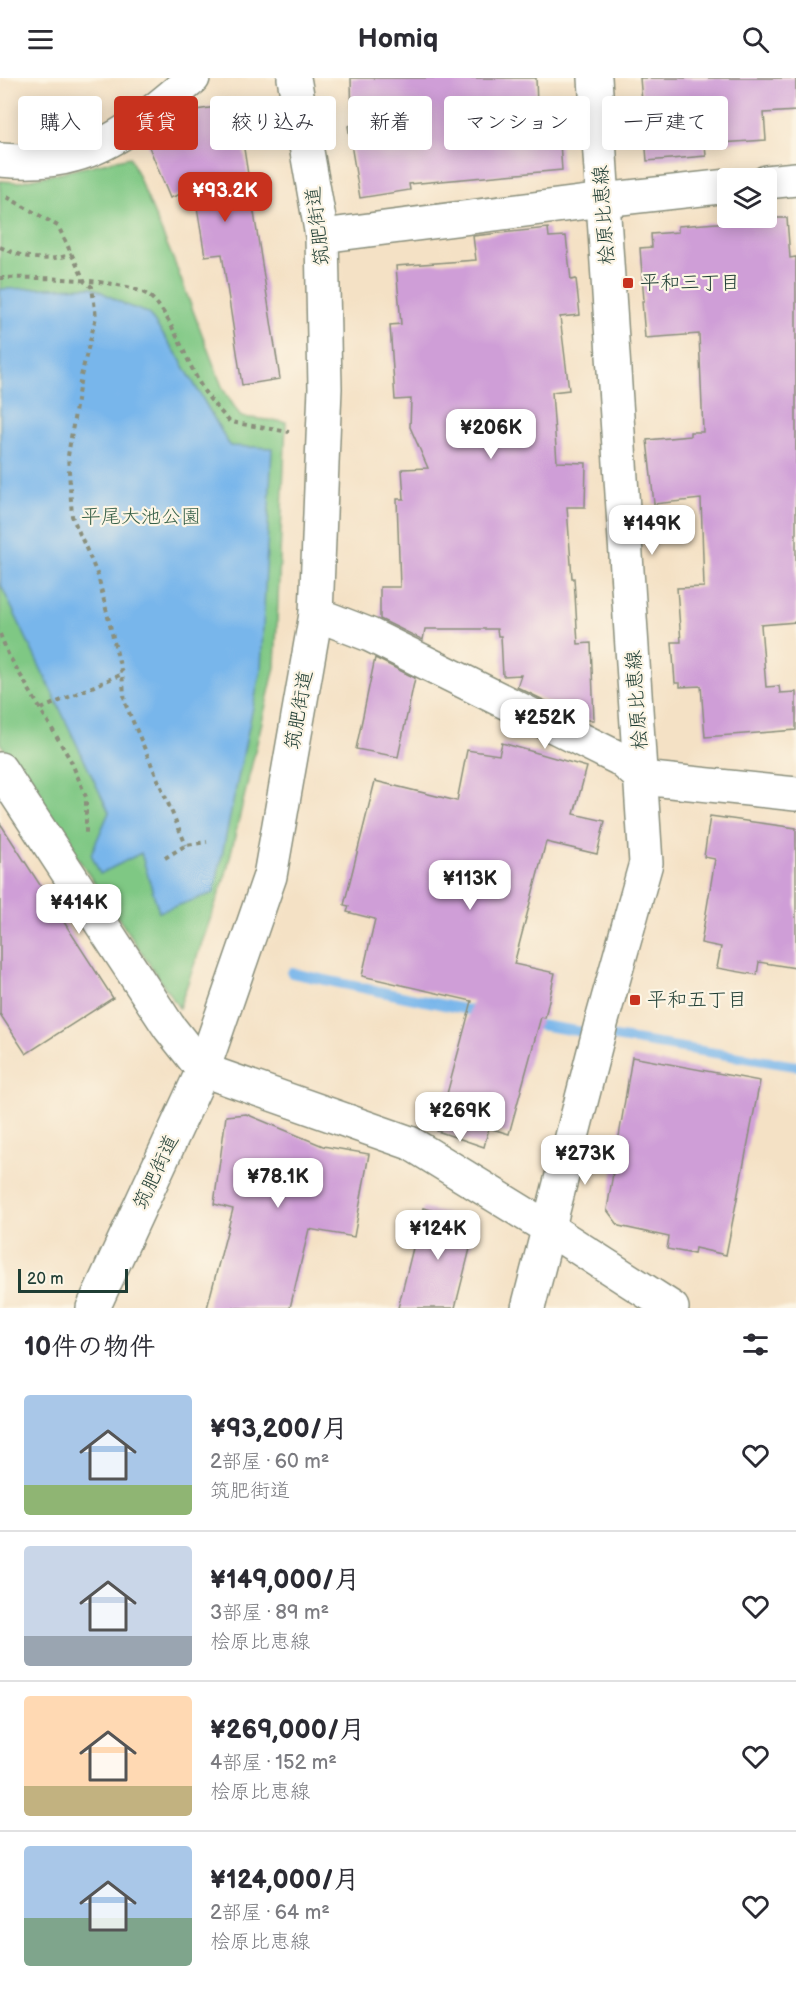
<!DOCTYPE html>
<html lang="ja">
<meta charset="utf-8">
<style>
body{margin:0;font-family:"Balsamiq Sans","Klee One",sans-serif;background:#f2f2f3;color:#2b2b33;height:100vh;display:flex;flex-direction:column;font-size:22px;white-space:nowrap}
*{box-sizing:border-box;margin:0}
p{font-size:20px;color:#7c7c81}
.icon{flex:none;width:33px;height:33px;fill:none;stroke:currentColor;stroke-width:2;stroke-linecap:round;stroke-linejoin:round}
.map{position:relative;height:1230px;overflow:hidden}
.sheet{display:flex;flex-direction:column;background:#fff;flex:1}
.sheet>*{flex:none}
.top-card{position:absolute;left:18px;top:18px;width:760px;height:54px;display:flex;gap:12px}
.fabs{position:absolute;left:717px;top:90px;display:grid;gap:12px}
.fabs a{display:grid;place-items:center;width:60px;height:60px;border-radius:6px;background:#fff;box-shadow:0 3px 15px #0003;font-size:30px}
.scale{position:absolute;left:18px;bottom:15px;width:110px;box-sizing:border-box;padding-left:6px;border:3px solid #1f3d34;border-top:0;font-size:16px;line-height:21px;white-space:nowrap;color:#1f3d34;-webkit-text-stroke:4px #fcf5e5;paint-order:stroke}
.price{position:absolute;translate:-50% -51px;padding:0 14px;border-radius:12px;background:#fff;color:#222;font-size:20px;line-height:39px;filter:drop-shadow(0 2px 3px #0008)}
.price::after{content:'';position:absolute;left:50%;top:36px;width:18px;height:14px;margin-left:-9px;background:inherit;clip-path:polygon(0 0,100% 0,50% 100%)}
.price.selected{background:#c8321e;color:#fff}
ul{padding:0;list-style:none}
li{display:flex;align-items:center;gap:18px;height:150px;padding:0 24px}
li+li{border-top:2px solid #e1e1e2}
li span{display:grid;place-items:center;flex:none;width:168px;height:120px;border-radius:6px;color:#555}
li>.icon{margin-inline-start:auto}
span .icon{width:72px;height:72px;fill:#fffc;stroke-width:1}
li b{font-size:26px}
h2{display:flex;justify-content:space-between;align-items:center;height:72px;padding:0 24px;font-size:26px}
.chip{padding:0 21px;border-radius:6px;background:#fff;box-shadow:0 3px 15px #0003;font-size:21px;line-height:54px}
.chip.selected{background:#c8321e;color:#fff}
header{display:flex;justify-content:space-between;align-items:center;height:78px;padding:0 24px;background:#fff;font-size:27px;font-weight:600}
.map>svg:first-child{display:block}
.green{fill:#7fc884;stroke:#4f825c;stroke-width:1.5}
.water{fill:#78b6eb;stroke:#4c7a90;stroke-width:1.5}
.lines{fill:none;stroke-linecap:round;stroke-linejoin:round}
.stream{stroke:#78b6eb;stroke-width:10}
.building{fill:#cf9ed7}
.minor-casing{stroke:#8a8f7c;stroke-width:36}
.tertiary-casing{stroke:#8a8f7c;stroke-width:36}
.secondary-casing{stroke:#8a8f7c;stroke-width:36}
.path{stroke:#8a8f7c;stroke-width:4;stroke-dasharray:4.5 4.5;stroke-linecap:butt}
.minor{stroke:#fff;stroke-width:33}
.tertiary{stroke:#fff;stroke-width:33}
.secondary{stroke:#fff;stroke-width:33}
.poi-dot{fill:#c8321e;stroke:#fcf5e5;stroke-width:2}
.labels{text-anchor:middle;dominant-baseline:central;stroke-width:4.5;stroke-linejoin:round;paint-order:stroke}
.street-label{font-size:20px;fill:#1f3d34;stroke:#fcf5e5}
.poi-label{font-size:20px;fill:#1f3d34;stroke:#fcf5e5;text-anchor:start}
.park-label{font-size:20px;fill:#376048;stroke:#fcf5e5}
</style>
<header><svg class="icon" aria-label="menu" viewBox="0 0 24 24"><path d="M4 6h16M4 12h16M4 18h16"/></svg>Homiq<svg class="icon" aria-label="search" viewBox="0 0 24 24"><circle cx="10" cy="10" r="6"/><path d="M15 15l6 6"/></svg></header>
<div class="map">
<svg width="796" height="1230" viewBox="0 0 796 1230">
<rect width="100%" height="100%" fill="#fcf5e5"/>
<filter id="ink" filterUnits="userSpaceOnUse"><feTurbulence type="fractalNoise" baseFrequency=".0167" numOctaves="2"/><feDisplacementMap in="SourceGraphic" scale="12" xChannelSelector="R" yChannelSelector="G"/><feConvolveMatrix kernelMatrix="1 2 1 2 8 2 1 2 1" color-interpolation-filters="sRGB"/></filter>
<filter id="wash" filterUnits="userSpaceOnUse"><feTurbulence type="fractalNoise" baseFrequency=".008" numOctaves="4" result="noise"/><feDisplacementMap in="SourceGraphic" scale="24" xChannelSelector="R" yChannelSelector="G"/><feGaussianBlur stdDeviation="1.35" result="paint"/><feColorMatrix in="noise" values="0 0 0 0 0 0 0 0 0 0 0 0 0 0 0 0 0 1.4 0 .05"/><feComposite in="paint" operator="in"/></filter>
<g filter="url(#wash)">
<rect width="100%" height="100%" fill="#f4e1c5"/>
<path class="green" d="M130 79 174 183 223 311 241 339 286 344 275 589 226 796 179 930 0 665V103L18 104Z"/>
<path class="water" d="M92 209 128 228 148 235 178 278 230 368 272 370 261 591 214 815 159 834 141 775 100 796 91 776 109 734 0 505V211Z"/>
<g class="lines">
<g class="stream">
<path d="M292 895 482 935"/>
<path d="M527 945 796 988"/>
</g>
</g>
<g id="blocks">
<g class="building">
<path d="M351 0H536L538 54 559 52 562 92 409 106 410 112 360 120 348 48 352 47Z"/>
<path d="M640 0H796V33L764 35 766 62 705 66 706 78 647 83Z"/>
<path d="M237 26 280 301 242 307 222 176 205 178 194 111 170 120 147 64 185 48 182 34Z"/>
<path d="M757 140H787L790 180 796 179V544L761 547 766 609 779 608 780 615 796 614V652L705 659 701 608 680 609V605H675L672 564H681L677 510 704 509 701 421 654 426 647 362 690 358V354H703L699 256 645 260 642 223H644L640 170 652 169 651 156 678 154V148L757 142Z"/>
<path d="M548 150 549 159 566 158 571 202 576 201 580 237 560 239 569 312 552 314 557 384 586 385 585 429H567L572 500H574L578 566 591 565 594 642H584L517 609 521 597 503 598 501 558H498L497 551H425L423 562 380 541V509H400L397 421H404L402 391 428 390 410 349 411 321 395 322 390 247 401 246 396 188 476 182 473 158Z"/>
<path d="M375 580 415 600 398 679 356 671Z"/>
<path d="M502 665 587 689 574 736 605 743 597 776 546 764 514 886 555 895 545 940 541 939 509 1056 489 1050 484 1069 437 1053 472 923 362 898 375 841 347 834 349 828 344 827 375 703 457 723 467 672 499 677Z"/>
<path d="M710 738 796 750V890L759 884 757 897 717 890 721 869 701 865 715 781 704 779Z"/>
<path d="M0 745 113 920 26 976 0 936Z"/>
<path d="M632 979 760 1003 726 1177 695 1170 694 1176 667 1171 669 1159 619 1148 607 1132Z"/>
<path d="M246 1036 323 1068 369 1076 354 1159 309 1151 290 1230H207L233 1131 214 1126 226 1038Z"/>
<path d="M423 1130 477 1143 455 1230H398Z"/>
</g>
</g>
</g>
<g filter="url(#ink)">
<use href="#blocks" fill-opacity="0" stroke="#8a8f7c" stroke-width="1.5"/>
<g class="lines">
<g class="minor-casing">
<g id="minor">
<path d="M0 82C23 84 51 84 74 77 118 66 159 29 193 0"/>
<path d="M322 158 603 122"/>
<path d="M316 536 370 557 620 681 642 700 796 716"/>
<path d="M0 691 169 949 203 992 410 1065 548 1150 672 1230"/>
</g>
</g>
<g class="tertiary-casing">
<g id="tertiary">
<path d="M766 104 796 101"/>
<path d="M603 122 728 108"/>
<path d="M93 1230 203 992 270 798 316 536 325 310 322 158 294 0"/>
</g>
</g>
<g class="secondary-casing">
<path id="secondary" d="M528 1230 601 946 646 785 595 0"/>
</g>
<g class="path">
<path d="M7 119 58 148 85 204 92 209 96 239 81 298 68 378 72 438 98 498 122 596 125 625 186 767"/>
<path d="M0 169C23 180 47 185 72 176"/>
<path d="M0 200C32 199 125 200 149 218 171 234 189 291 206 316 213 326 222 335 230 344L289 354"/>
<path d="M0 556 8 576 71 683 86 719V755"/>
<path d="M41 631 122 596"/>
<path d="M165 780 186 767 207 764"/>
</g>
<use href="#minor" class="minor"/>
<use href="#tertiary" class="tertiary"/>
<use href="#secondary" class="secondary"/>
</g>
</g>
<g class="poi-dot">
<rect x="622" y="199" width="12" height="12" rx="3"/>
<rect x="629" y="916" width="12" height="12" rx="3"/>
</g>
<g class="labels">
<g class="street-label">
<text transform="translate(604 137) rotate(-94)">桧原比恵線</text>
<text transform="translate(318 148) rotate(-97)">筑肥街道</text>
<text transform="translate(637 622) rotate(-94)">桧原比恵線</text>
<text transform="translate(299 632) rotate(-80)">筑肥街道</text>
<text transform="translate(156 1094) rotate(-65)">筑肥街道</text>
</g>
<g class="poi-label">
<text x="640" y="205">平和三丁目</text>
<text x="647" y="922">平和五丁目</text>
</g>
<g class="park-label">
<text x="141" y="439">平尾大池公園</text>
</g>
</g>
</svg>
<div class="fabs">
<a><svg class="icon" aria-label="layers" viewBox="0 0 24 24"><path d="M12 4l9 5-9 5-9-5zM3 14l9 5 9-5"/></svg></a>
</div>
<div class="scale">20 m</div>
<b class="price selected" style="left:225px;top:145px">¥93.2K</b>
<b class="price" style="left:491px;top:382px">¥206K</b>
<b class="price" style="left:652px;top:478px">¥149K</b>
<b class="price" style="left:545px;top:672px">¥252K</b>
<b class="price" style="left:470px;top:833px">¥113K</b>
<b class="price" style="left:79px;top:857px">¥414K</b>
<b class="price" style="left:460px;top:1065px">¥269K</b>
<b class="price" style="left:585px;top:1108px">¥273K</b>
<b class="price" style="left:278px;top:1131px">¥78.1K</b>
<b class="price" style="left:438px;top:1183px">¥124K</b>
<div class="top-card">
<a class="chip">購入</a>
<a class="chip selected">賃貸</a>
<a class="chip">絞り込み</a>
<a class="chip">新着</a>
<a class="chip">マンション</a>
<a class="chip">一戸建て</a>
</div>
</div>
<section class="sheet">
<h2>10件の物件<svg class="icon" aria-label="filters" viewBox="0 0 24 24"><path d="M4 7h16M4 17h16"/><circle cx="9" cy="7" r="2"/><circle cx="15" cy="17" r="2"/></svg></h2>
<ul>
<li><span style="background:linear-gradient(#a9c7e8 75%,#8fb573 0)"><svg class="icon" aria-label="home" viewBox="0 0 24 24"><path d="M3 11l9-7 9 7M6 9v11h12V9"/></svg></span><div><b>¥93,200/月</b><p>2部屋 · 60 m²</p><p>筑肥街道</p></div><svg class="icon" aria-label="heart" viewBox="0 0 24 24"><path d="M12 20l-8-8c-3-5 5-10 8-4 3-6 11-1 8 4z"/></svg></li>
<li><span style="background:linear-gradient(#c9d6e8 75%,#9aa5b1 0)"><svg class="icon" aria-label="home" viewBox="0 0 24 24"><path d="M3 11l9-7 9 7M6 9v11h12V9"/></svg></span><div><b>¥149,000/月</b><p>3部屋 · 89 m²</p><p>桧原比恵線</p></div><svg class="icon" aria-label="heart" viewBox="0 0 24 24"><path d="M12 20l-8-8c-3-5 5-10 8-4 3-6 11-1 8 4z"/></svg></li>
<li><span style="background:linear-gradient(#ffd9b3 75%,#c2b280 0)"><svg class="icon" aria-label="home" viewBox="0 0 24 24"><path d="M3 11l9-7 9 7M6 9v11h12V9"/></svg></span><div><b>¥269,000/月</b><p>4部屋 · 152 m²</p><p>桧原比恵線</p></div><svg class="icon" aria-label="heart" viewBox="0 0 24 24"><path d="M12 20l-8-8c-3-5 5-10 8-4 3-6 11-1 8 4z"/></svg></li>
<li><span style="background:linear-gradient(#a9c7e8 60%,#7fa58c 0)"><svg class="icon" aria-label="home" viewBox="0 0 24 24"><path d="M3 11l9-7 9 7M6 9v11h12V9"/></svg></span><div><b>¥124,000/月</b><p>2部屋 · 64 m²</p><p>桧原比恵線</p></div><svg class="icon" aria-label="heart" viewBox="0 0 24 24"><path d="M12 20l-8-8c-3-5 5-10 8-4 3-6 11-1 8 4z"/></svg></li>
</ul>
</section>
